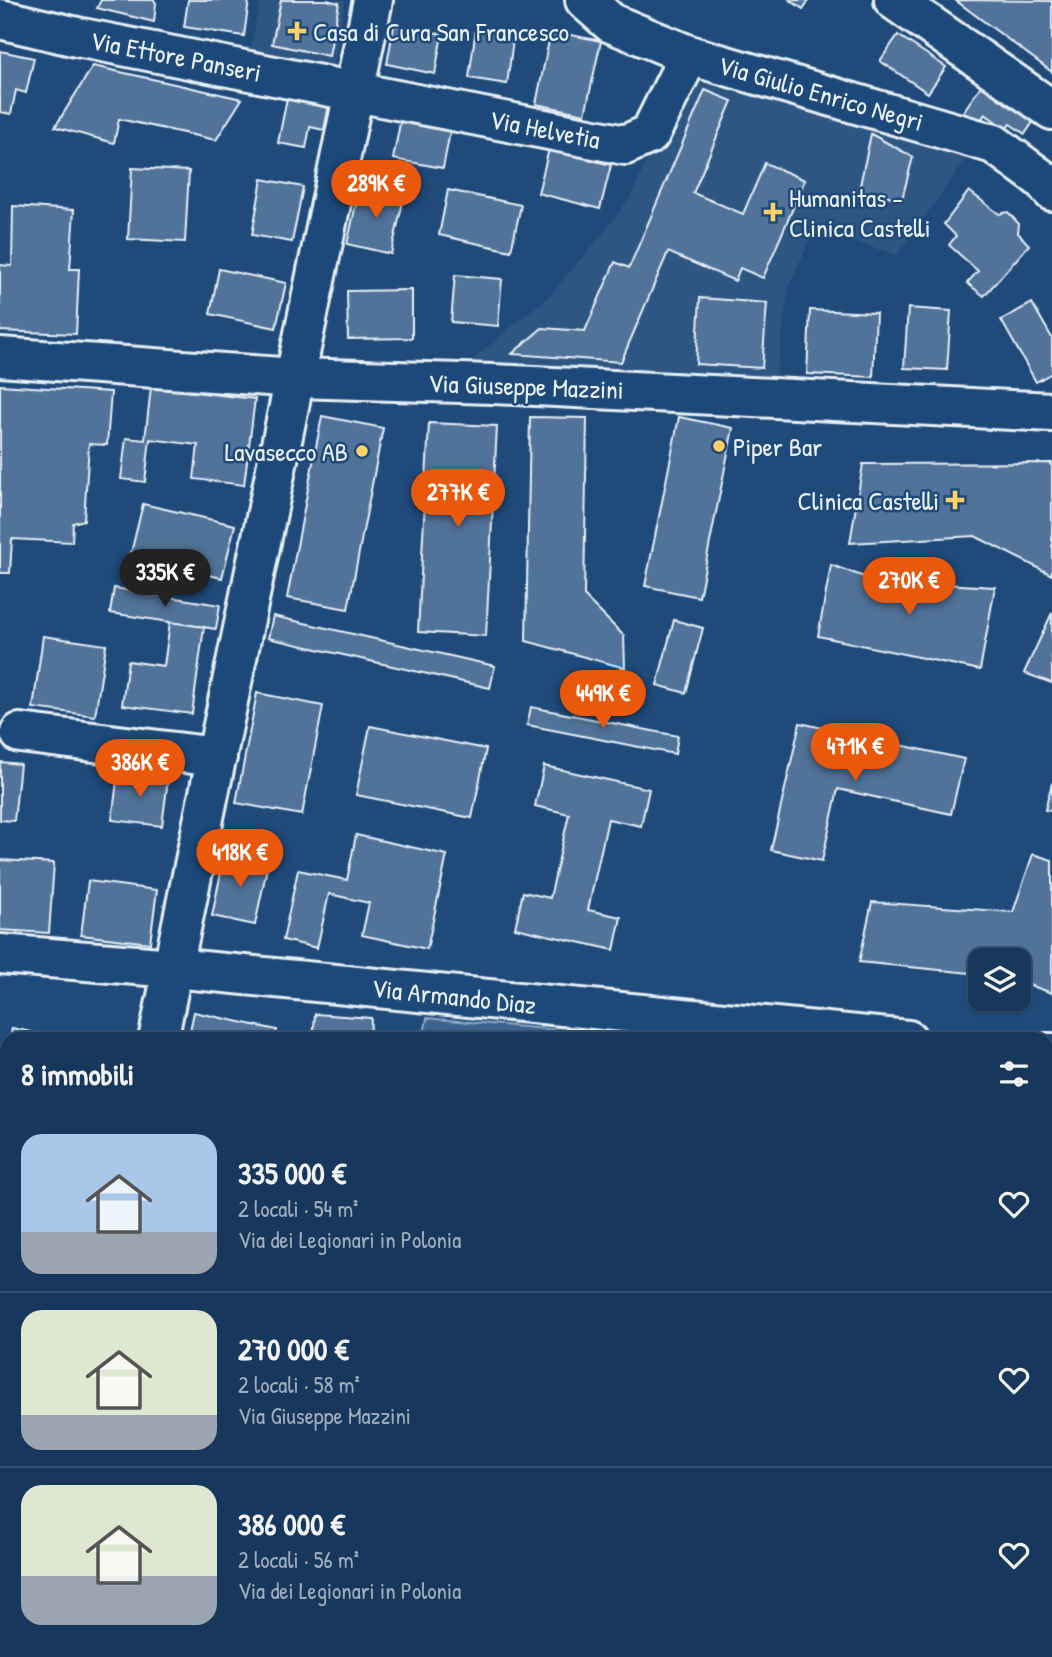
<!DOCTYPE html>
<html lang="it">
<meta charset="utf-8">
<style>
body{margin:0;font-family:"Patrick Hand",sans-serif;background:#203f62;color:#f1f3f6;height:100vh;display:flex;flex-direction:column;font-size:26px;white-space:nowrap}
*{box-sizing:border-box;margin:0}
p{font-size:23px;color:#9eacbb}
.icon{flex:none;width:38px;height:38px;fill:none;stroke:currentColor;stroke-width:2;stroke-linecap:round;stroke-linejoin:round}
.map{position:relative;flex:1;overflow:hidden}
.drawer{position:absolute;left:0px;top:1032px;width:1054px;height:625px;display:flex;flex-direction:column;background:#17385c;border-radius:21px 21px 0 0;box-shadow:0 2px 5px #0004,0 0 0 2px #365272}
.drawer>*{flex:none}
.fabs{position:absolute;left:968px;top:948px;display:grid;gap:14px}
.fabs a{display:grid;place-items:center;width:63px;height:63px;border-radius:14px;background:#17385c;box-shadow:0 2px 5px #0004,0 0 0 2px #365272;font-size:35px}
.price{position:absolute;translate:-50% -60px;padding:0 16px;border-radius:24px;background:#ea580c;color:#fff;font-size:23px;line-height:46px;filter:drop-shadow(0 2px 4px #0008)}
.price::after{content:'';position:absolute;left:50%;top:42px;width:21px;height:16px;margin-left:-10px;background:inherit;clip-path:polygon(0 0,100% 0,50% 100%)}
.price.selected{background:#222;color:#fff}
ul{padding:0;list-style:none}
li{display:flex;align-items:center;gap:21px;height:175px;padding:0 21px}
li+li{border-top:2px solid #365272}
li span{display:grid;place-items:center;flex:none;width:196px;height:140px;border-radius:21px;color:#555}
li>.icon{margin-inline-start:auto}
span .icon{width:84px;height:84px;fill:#fffc;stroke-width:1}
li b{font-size:30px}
h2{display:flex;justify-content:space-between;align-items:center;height:84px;padding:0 21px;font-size:30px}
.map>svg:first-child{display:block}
.built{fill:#2e5683}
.green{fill:#3c628c;stroke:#92aac2;stroke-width:2}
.building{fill:#517399;stroke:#e8f1f8;stroke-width:2}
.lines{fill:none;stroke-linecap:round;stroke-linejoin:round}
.minor-casing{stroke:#e8f1f8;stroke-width:44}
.minor{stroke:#1f4a7a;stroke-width:38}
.poi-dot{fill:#ffd166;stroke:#1f4a7a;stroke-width:2.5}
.labels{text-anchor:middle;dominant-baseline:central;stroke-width:5;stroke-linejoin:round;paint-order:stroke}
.poi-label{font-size:26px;fill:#e8f1f8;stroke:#1f4a7a;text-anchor:start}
.street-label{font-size:26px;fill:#e8f1f8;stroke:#1f4a7a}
</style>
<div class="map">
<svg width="1052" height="1657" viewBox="0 0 1052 1657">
<rect width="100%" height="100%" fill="#1f4a7a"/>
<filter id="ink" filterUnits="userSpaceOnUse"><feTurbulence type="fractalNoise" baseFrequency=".0143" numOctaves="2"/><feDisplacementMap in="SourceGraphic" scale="14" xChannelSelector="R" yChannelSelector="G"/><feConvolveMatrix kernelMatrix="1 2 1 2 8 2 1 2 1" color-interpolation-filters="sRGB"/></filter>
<g filter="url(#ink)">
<g class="built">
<path d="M260 0H345L332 79 249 61Z"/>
<path d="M690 66 971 153 897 255 814 229 789 287 776 378 469 362 549 296 605 231 631 196Z"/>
</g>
<g class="green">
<path d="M427 1018 654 1039H423Z"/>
<path d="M1047 1080 1052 1081V1171L1047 1189Z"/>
</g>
<g class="building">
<path d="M101 0H154L156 3 154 22 97 8Z"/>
<path d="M188 0H249L244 36 184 27Z"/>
<path d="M281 0H327L339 3 329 56 272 44Z"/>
<path d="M790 0H809L803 9Z"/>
<path d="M955 0 1052 1V72Z"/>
<path d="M394 25 442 34 435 74 387 64Z"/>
<path d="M476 28 514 33 507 84 469 78Z"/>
<path d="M551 31 601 41 585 114 536 104Z"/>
<path d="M898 35 946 67 928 93 880 61Z"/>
<path d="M0 51 34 58 26 93 16 90 11 114 0 112Z"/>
<path d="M93 66 242 99 216 140 119 119 114 143 55 127Z"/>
<path d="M983 83 1035 119 1025 134 1010 124 1006 129 985 114 979 123 963 112Z"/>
<path d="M705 90 732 101 693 193 743 214 765 163 805 180 763 278 740 268 735 281 668 252 621 362 512 354 542 328 585 331 615 262 629 268Z"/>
<path d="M288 93 330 101 324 130 310 127 306 148 278 143Z"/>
<path d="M401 118 451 127 443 168 393 159Z"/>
<path d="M871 134 913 157 902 199 859 190Z"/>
<path d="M549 149 611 165 600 209 538 193Z"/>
<path d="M132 168 189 171 185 242 128 239Z"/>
<path d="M262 179 303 187 292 242 252 235Z"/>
<path d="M360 187 404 197 391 254 347 244Z"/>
<path d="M448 190 521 205 511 251 439 235Z"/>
<path d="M969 191 999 214 1008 212 1019 224 1018 233 1029 245 984 296 967 283 978 271 949 245 956 236 944 224Z"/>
<path d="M13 206 74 210 70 269H79L76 334 0 331V265L12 266Z"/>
<path d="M219 269 286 283 276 328 210 314Z"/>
<path d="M455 275 502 279 498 326 451 322Z"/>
<path d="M412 290V338L348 339 347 291Z"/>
<path d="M700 298 767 303 762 368 696 364Z"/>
<path d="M1032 303 1052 338V373L1036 382 1001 320Z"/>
<path d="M908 308 951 311 947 370 904 368Z"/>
<path d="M810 310 876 313 873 377 807 374Z"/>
<path d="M0 385 111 392 107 445 89 444 84 520 73 523 72 542 12 539 10 573H0Z"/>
<path d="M151 387 255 399 244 485 194 479 198 445 150 439 145 482 121 479 126 438 145 440Z"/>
<path d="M322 416 383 428 348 609 287 598Z"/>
<path d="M530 417 587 418 584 596 624 636 625 668 526 641Z"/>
<path d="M679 417 733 428 699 597 645 586Z"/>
<path d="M429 423 497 426 486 636 418 632Z"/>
<path d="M1052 463V575L975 536 850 543 863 464Z"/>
<path d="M143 504 235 525 222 578 130 557Z"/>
<path d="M831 565 873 580 995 587 980 670 818 636Z"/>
<path d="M114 588 220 605 216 629 110 613Z"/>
<path d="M1052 613V683L1024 673Z"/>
<path d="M273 616 495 666 490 688 268 638Z"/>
<path d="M674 620 703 628 686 693 657 685Z"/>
<path d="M170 622 204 627 192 714 122 705 128 661 164 666Z"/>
<path d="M43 636 106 645 95 716 33 708Z"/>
<path d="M257 693 323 706 302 815 236 803Z"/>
<path d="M531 707 678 736 675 754 527 725Z"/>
<path d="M800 723 964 759 951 814 838 789 822 861 771 850Z"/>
<path d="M370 726 486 749 472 818 356 795Z"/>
<path d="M0 762 20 764 14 821 0 820Z"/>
<path d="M544 766 649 789 641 826 608 819 588 910 621 917 614 950 515 928 523 892 550 898 569 814 535 806Z"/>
<path d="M118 773 168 779 162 826 112 820Z"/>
<path d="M1052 783V811L1045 810Z"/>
<path d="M356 835 447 855 427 949 362 935 369 903 329 894 317 948 283 940 298 870 347 880Z"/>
<path d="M225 853 268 863 255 925 212 916Z"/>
<path d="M1033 854 1052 860V993L1018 981V961H980V974L859 962 872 902 1013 912Z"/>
<path d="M0 860 54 863 49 933 0 930Z"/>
<path d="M88 881 157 890 150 943 81 935Z"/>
<path d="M194 1012 277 1030 275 1040H188Z"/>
<path d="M315 1014 371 1018 370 1040H313Z"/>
<path d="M12 1028 70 1040H10Z"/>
<path d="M0 1135 7 1136V1178L0 1176Z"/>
<path d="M7 1241V1335L0 1334V1256Z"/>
<path d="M1052 1352V1535L1046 1553V1370Z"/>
<path d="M0 1381 7 1383V1410L0 1439Z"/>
<path d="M329 1650H439L437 1657H364Z"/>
<path d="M543 1650H696L694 1657H542Z"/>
<path d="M696 1650H737L755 1655 754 1657H694Z"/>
<path d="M798 1650H905L903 1657H796Z"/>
<path d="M1006 1650H1041L1040 1657H1004Z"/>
</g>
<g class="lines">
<g class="minor-casing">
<g id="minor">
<path d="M585 0 611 23 689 55 994 144 1043 180 1052 191"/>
<path d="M894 0 1052 110"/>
<path d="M0 19 77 37 625 145 650 134 689 55"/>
<path d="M0 357 296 378 493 384 1052 412"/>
<path d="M20 733 217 757"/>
<path d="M0 954 173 968 908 1040"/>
<path d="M158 1040 373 0"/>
<path d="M1046 1053H1052"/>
<path d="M1046 1287 1052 1269"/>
<path d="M157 1650 188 1657"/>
<path d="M2 1657 7 1636"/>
<path d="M933 1657 935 1650"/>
<path d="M1049 1657 1052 1645"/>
</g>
</g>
<use href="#minor" class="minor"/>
</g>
</g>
<g class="poi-dot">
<path d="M293.5 20.5h7v7h7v7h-7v7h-7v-7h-7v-7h7z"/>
<path d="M769.5 201.5h7v7h7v7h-7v7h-7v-7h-7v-7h7z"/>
<circle cx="719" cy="446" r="7"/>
<circle cx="362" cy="451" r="7"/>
<path d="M951.5 489.5h7v7h7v7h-7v7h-7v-7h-7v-7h7z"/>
</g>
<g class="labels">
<g class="poi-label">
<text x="313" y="31">Casa di Cura San Francesco</text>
<text x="789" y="197">Humanitas -<tspan x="789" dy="30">Clinica Castelli</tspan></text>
<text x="733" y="446">Piper Bar</text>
<text x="348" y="451" text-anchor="end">Lavasecco AB</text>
<text x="939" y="500" text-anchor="end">Clinica Castelli</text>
</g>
<g class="street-label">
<text transform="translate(176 56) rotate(11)">Via Ettore Panseri</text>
<text transform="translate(821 93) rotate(16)">Via Giulio Enrico Negri</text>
<text transform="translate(545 129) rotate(11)">Via Helvetia</text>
<text transform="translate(526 386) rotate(2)">Via Giuseppe Mazzini</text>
<text transform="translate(454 996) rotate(6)">Via Armando Diaz</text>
</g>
</g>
</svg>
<div class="fabs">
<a><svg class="icon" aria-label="layers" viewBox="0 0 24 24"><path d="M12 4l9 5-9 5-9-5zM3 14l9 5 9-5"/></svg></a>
</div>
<b class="price" style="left:376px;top:220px">289K €</b>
<b class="price" style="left:458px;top:529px">277K €</b>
<b class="price selected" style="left:165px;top:609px">335K €</b>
<b class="price" style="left:909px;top:617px">270K €</b>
<b class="price" style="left:603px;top:730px">449K €</b>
<b class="price" style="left:855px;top:783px">471K €</b>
<b class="price" style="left:140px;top:799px">386K €</b>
<b class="price" style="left:240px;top:889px">418K €</b>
<section class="drawer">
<h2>8 immobili<svg class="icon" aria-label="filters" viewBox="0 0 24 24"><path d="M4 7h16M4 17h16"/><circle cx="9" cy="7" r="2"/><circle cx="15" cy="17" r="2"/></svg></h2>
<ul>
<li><span style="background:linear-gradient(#a9c7e8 70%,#9aa5b1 0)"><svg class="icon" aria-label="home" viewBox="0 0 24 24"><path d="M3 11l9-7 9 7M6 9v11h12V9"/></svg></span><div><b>335 000 €</b><p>2 locali · 54 m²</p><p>Via dei Legionari in Polonia</p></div><svg class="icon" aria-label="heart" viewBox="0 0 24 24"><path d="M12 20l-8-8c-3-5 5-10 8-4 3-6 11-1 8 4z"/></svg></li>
<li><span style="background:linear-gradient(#dfe7d0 75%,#9aa5b1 0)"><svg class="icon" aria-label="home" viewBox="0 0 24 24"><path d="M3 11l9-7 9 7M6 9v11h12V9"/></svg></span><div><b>270 000 €</b><p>2 locali · 58 m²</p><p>Via Giuseppe Mazzini</p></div><svg class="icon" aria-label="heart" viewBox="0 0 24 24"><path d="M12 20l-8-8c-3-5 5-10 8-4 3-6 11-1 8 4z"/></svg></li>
<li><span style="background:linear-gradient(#dfe7d0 65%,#9aa5b1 0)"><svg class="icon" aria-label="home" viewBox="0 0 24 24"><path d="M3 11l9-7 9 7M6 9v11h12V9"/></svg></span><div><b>386 000 €</b><p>2 locali · 56 m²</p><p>Via dei Legionari in Polonia</p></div><svg class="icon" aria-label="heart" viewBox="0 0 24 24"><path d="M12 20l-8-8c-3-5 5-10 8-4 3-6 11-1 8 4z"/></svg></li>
</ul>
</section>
</div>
